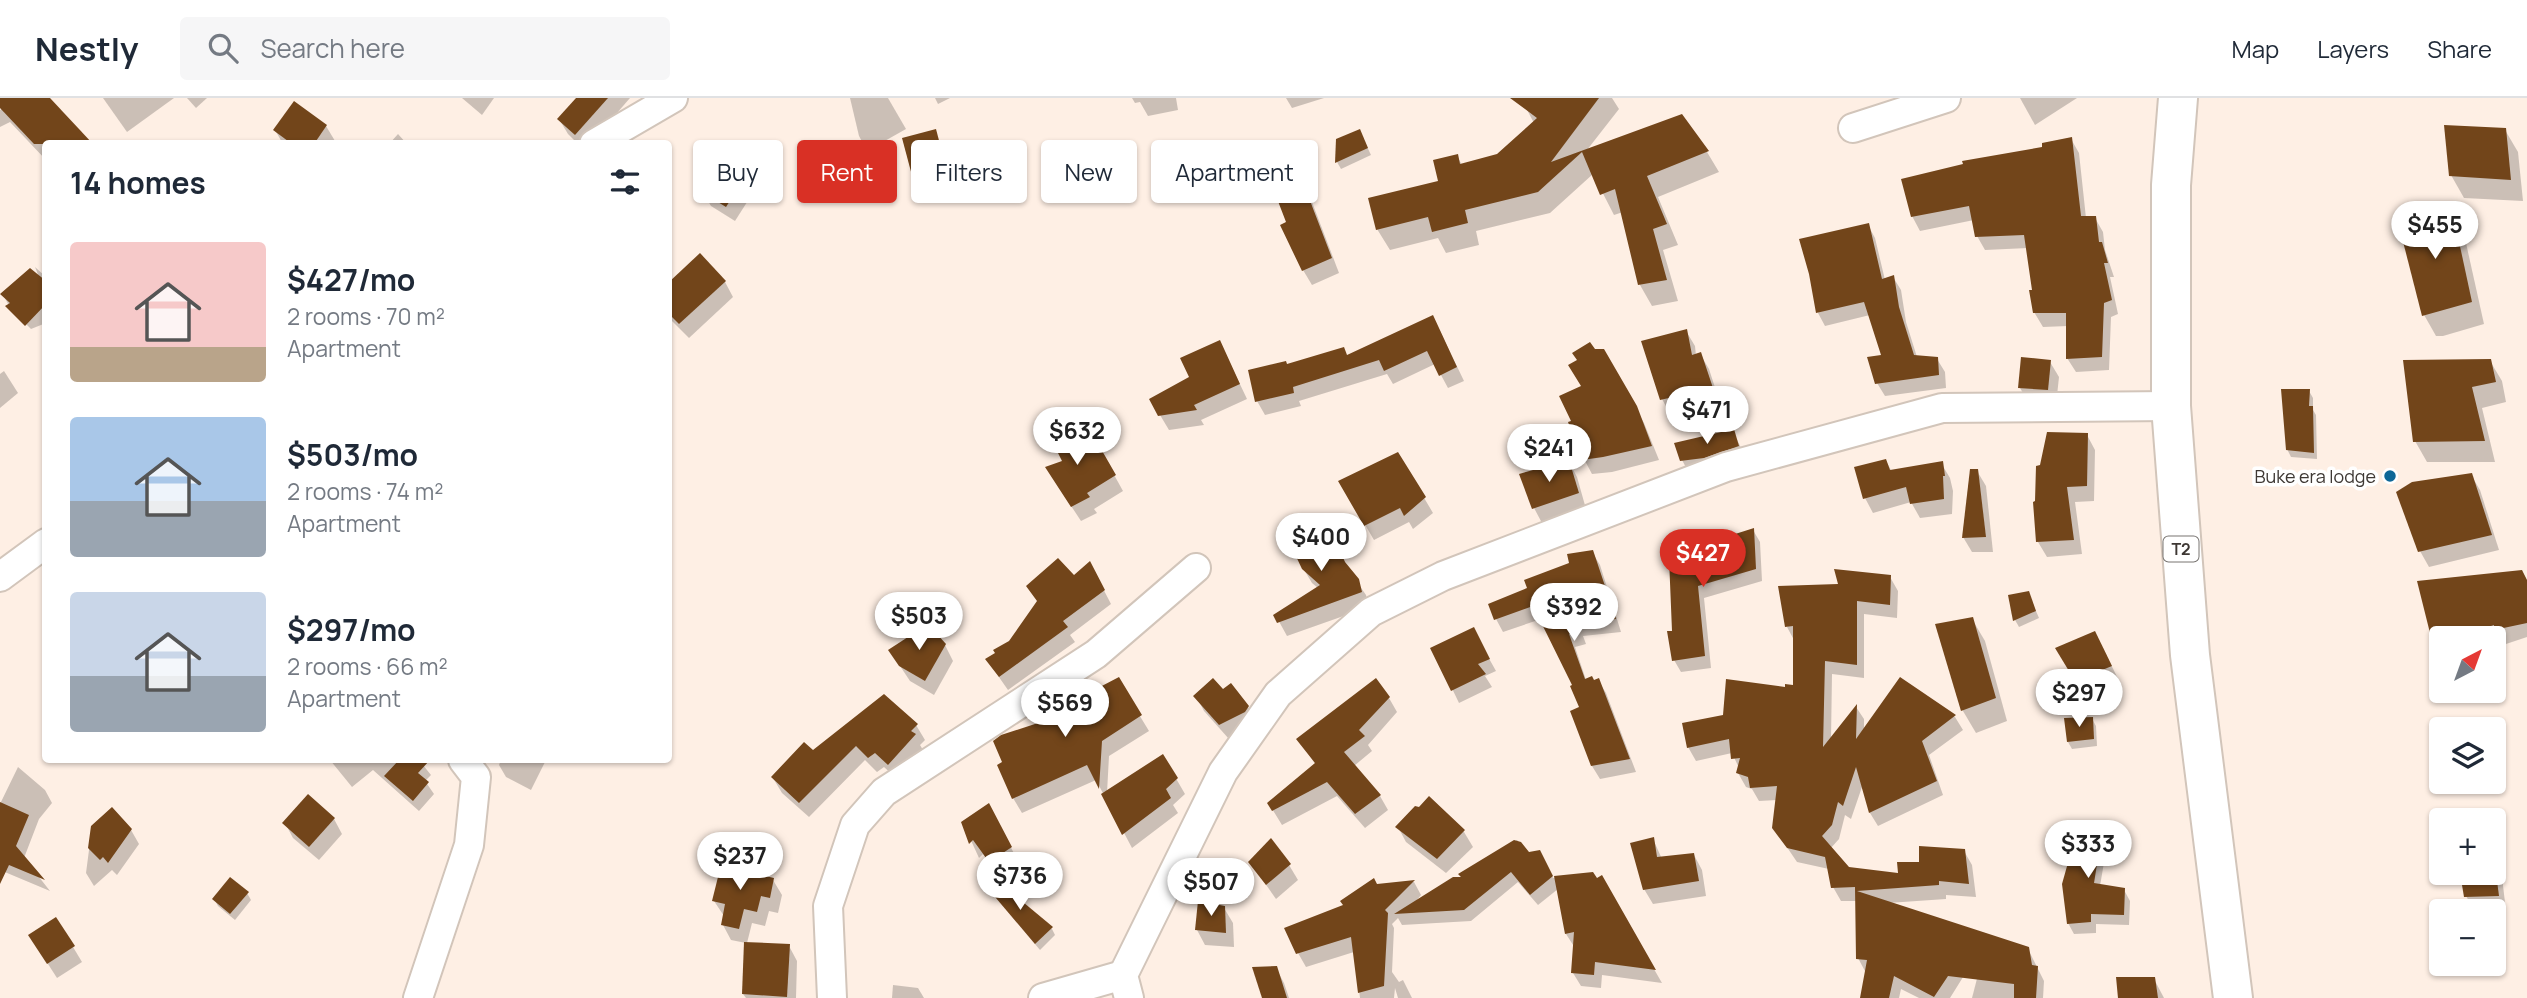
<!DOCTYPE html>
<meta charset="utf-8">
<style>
body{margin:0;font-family:Manrope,sans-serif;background:#f6f6f7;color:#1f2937;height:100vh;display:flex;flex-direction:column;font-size:26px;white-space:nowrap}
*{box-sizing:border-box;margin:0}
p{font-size:23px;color:#747a83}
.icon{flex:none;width:38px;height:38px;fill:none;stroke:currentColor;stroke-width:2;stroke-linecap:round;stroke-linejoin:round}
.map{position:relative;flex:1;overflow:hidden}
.side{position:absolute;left:42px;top:42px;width:630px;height:623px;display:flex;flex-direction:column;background:#fff;border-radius:7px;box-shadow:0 2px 5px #0004}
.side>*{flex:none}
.hud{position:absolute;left:693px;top:42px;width:665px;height:63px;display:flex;gap:14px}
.needle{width:46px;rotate:41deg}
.fabs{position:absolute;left:2429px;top:528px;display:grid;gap:14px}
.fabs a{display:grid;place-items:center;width:77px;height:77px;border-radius:7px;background:#fff;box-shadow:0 2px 5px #0004;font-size:35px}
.price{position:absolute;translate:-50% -60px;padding:0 16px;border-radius:24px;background:#fff;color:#222;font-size:23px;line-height:46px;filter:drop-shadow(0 2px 4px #0008)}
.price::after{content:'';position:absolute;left:50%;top:42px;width:21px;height:16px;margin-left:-10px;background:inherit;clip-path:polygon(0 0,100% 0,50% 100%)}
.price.selected{background:#d93025;color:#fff}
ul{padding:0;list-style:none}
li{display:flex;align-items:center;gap:21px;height:175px;padding:0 28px}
li span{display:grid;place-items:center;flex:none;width:196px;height:140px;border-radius:7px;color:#555}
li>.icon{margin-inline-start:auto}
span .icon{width:84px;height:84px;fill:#fffc;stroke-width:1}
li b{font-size:30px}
h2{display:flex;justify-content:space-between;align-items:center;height:84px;padding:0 28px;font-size:30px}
.pill{padding:0 24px;border-radius:7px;background:#fff;box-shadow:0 2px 5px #0004;font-size:24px;line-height:63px}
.pill.selected{background:#d93025;color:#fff}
header{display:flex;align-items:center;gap:42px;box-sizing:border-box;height:98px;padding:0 35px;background:#fff;border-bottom:2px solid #e0e1e3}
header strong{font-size:33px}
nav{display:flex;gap:38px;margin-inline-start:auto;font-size:24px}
.search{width:490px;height:63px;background:#f6f6f7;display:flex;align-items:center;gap:18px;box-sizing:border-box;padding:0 24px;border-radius:7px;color:#747a83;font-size:26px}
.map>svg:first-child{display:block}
.shadow{fill:#0003}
.building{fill:#72451a}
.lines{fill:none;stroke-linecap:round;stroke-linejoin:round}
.minor-casing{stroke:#d2c5ba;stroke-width:32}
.highway-casing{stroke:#d2c5ba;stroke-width:42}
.minor{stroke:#fff;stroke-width:28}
.highway{stroke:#fff;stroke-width:38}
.poi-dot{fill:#0e6797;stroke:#fff;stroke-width:2.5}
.labels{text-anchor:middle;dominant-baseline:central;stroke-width:7;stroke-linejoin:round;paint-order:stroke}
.shield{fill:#fff;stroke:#787471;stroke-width:2}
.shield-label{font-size:16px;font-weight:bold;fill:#3e3834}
.poi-label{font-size:18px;fill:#3e3834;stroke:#fff;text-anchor:end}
</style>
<header>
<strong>Nestly</strong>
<div class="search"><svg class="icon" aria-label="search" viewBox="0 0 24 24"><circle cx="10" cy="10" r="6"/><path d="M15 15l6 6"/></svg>Search here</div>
<nav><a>Map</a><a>Layers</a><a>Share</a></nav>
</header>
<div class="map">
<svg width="2527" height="900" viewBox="0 0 2527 900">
<rect width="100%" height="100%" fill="#feefe4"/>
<g class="shadow">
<path d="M0 0H20L46 46V62L10 24 0 29V12L9 7 0 8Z"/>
<path d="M103 0H174L127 34Z"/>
<path d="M187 0H207L196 10Z"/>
<path d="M462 0H494L482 17Z"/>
<path d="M578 0H630L590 46H578L568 36 559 21Z"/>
<path d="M850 0H888L906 31 867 53 859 38Z"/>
<path d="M935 0H950L938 6Z"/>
<path d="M1132 0H1176L1178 12 1148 18 1140 4 1135 5Z"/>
<path d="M1286 0H1324L1292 10Z"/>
<path d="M1534 0H1612L1619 11 1587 52 1681 18 1707 54 1719 74 1658 99 1678 147 1663 152 1678 203 1652 208 1640 187 1623 114 1614 117 1593 76 1550 115 1476 133 1479 147 1446 155 1438 140 1390 152 1377 131 1440 84 1457 58 1462 67 1498 58 1534 25 1526 10Z"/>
<path d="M2020 0H2077L2035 27Z"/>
<path d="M326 28 335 43 333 46H283L275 32Z"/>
<path d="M2505 32 2518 54 2523 103 2464 100 2451 77Z"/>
<path d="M398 36 407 46H384L390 45Z"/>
<path d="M1363 40 1371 57 1341 71 1337 64 1338 43Z"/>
<path d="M2071 41 2079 55 2086 120H2095L2103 134 2105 152 2114 179H2110L2118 216 2111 219 2109 272 2076 274 2067 260 2068 228 2043 229 2034 214V194L2028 150 1985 152 1977 138 1974 122 1920 133 1912 118 2044 50Z"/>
<path d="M756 60 765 76 735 123 711 108 702 93Z"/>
<path d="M1299 76 1307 91 1339 175 1312 187 1303 172 1288 125Z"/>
<path d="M2451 113 2464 136 2484 226 2443 238H2436L2423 215Z"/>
<path d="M1868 127 1875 140 1885 182 1893 179 1901 192 1906 224 1917 259 1937 261 1945 274 1946 290 1885 298 1877 285 1884 258 1870 217 1825 228 1818 215Z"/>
<path d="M35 169 46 179V225L31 231 11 211 3 197 39 179Z"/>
<path d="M725 184 733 199 689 240 668 219V187Z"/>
<path d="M1440 233 1464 283 1448 290 1435 266 1393 286 1387 276 1299 303 1301 308 1265 317 1257 303 1287 268 1348 258Z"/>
<path d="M1686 233 1695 248 1696 258 1700 256 1709 271 1720 305 1670 316 1662 301Z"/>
<path d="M1594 253H1603L1644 325 1659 362 1612 374 1592 376 1584 361 1583 289Z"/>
<path d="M1227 259 1247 301 1201 322 1204 327 1169 332 1151 302Z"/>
<path d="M2490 263 2502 283 2506 304 2482 310 2495 364H2427L2415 343Z"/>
<path d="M2050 264 2059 279 2056 307 2029 305 2020 290Z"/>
<path d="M4 273 18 295 0 310V276Z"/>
<path d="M2309 293 2313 300V312L2316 317 2317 361 2291 359 2287 351Z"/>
<path d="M1733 333 1747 363 1690 377 1682 362Z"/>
<path d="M2087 337 2095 352 2094 403 2075 404 2082 456 2047 459 2038 444Z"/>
<path d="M1097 346 1123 393 1094 411 1097 415 1081 423 1056 385 1077 355Z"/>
<path d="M1398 356 1433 415 1413 431 1409 424 1374 442 1340 384Z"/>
<path d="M1886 363 1892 374 1941 365 1950 380 1953 393 1952 416 1920 420 1911 404 1873 415 1865 400Z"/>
<path d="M1569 364 1577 379 1586 411 1542 425 1534 410Z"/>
<path d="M1977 373 1986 388 1993 454H1972L1963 439Z"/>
<path d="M2471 377 2480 392 2499 452 2429 469 2420 453Z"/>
<path d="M1328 430 1348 471 1366 497 1369 509 1287 538 1276 518 1318 490 1312 485 1303 470Z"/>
<path d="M1753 432 1760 444 1762 483 1704 500 1711 570 1681 574 1674 562 1671 462 1717 459Z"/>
<path d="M1592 454 1600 467 1621 534 1583 538 1586 546 1575 549 1586 582 1594 585 1598 582 1606 595 1636 674 1600 681 1592 668 1581 610 1574 588 1541 521 1503 534 1496 521 1529 491Z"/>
<path d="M1074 479H1097L1111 506 1070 537 1075 544 1008 592 987 562 1010 544Z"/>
<path d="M1890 479 1898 493 1897 520 1864 516V580L1832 576 1831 642 1856 609 1864 621V634L1901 581 1955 619 1963 632 1929 657 1943 697 1878 728 1870 715 1863 686 1851 721 1845 717 1839 741 1830 751 1848 771 1900 777 1921 766 1964 753 1972 767 1976 799 1946 797V801L1888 805 1983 847 1950 900H1919L1901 891 1899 900H1862L1866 875 1858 860 1857 803H1841L1833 789 1829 771 1797 764 1774 730 1777 702 1759 703 1752 691 1746 689 1738 675 1739 670 1732 655 1696 663 1688 649 1787 591 1794 589V542L1787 529 1840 488Z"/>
<path d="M2527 484V539L2494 550V541H2441V558L2434 546 2419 485Z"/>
<path d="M2028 495 2039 520 2019 529 2015 522Z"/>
<path d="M1972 521 1985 543 2007 623 1976 635 1963 613 1937 528Z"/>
<path d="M1473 532 1496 573 1485 578 1492 589 1459 605 1433 551Z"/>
<path d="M945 547 953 563 934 597 910 583 890 553Z"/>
<path d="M2103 550 2119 583 2085 597 2058 551Z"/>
<path d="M1118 582 1149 633 1109 658 1107 695 1163 658 1185 696 1173 707 1178 715 1132 750 1096 682 1022 715 1013 700 1042 626 1073 597 1076 603Z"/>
<path d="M1222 593 1248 609 1257 624 1253 629 1229 641 1204 613 1196 598Z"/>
<path d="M1389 600 1397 614 1368 647 1372 653 1354 668 1380 698 1388 712 1365 730 1337 698 1282 727 1269 706 1316 667 1299 642Z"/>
<path d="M2092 621 2096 628 2097 648 2072 651 2068 644Z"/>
<path d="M916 627 925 642 920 647 923 652 897 681 884 669 877 674 865 662 809 719 782 695 773 680 813 654Z"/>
<path d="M330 662H419L431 677 425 683 434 696 419 713 373 672 352 689Z"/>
<path d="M501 662H546L531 692 506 679 499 667Z"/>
<path d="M18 669 45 692 52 705 39 721 24 760 50 793 0 772V706Z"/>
<path d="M1429 700 1464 734 1473 749 1446 775 1406 744 1398 729Z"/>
<path d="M334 721 342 736 319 762 293 740 285 725Z"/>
<path d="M997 723 1019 765 999 778 983 756 979 760 963 725Z"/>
<path d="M92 729 131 732 139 746 117 777 112 772 94 788 86 775Z"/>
<path d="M2102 730 2108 741 2100 788 2124 792 2130 803 2129 827 2096 826V835L2074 836 2068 825Z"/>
<path d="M1653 741 1662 761 1694 757 1702 772 1706 798 1653 806 1644 791Z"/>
<path d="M1517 742 1529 756 1546 765 1553 780 1593 776 1596 782 1601 779 1662 885 1602 877 1601 890 1581 888 1573 875 1575 850 1566 836 1558 791 1538 807 1518 784 1471 823 1402 827 1398 820 1392 826 1394 830 1392 874 1399 884 1403 882 1412 900H1398L1395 890 1394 900H1360L1354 854 1306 869 1298 855 1345 808 1376 788 1414 784 1421 797 1416 803 1462 780 1460 777Z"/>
<path d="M2494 752 2500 762 2506 813H2475L2466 798 2494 775Z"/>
<path d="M1250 764 1289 767 1298 782 1276 801Z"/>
<path d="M754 768 760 779 773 782 782 797 778 815 769 813 765 828 752 825 747 845 789 848 797 863 796 900H746L743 896 746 845 731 842 723 827 724 818 714 803 735 772Z"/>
<path d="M993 782 1052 831 1055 837 1040 852 991 794Z"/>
<path d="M247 795 251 802 235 822 218 808 214 801Z"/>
<path d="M1224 810 1233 825 1234 849 1205 847 1197 832Z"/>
<path d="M1988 838 2028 851 2044 883 2043 900H1972Z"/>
<path d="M73 849 82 864 57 880 39 852Z"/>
<path d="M1276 870 1284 885 1289 900H1264Z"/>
<path d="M2154 881 2164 900H2120Z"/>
<path d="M893 887 918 890 924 900H892Z"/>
</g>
<g class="building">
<path d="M0 0H50L93 46H34L0 10Z"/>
<path d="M576 0H608L575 37 557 21Z"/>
<path d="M1510 0H1599L1551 64 1682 16 1709 53 1647 78 1667 126 1653 131 1667 182 1638 187 1615 91 1600 97 1582 54 1538 94 1465 112 1468 125 1432 134 1428 119 1376 132 1368 100 1438 83 1433 62 1458 56 1460 66 1497 56 1537 20Z"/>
<path d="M294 3 327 27 314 46H292L273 32Z"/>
<path d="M2444 27 2506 30 2511 82 2449 78Z"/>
<path d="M936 31 948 77 914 85 902 40Z"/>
<path d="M1360 31 1368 50 1335 65 1336 41Z"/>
<path d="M2072 39 2081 118H2096L2099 144H2102L2108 165H2104L2112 202 2104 205 2102 259 2066 261V215H2033L2029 192H2032L2024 137 1975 139 1969 108 1911 119 1901 81 1963 66 1962 63 2042 49V45Z"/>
<path d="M732 43 758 59 726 109 700 93Z"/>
<path d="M1299 74 1332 160 1302 173 1280 127 1286 124 1271 85Z"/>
<path d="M2452 111 2472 204 2422 218 2397 120Z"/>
<path d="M1869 125 1882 181 1894 177 1899 209 1914 257 1938 259 1939 277 1875 286 1867 259 1881 257 1864 204 1816 215 1809 176 1799 141Z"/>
<path d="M700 155 726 183 679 226 668 215V185Z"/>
<path d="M30 170 46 183V206L25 228 5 208 10 205 0 196Z"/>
<path d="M1433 217 1457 269 1439 278 1427 253 1384 273 1379 262 1293 289 1294 295 1255 304 1248 272 1286 263 1287 266 1344 249 1347 257Z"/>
<path d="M1687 231 1692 257 1701 254 1713 290 1660 302 1641 243Z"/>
<path d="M1220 242 1240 286 1194 307 1197 312 1158 318 1149 301 1189 279 1180 260Z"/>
<path d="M1590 244 1595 251H1604L1637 308 1652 348 1603 359 1582 362 1568 324 1571 323 1559 298 1581 288 1568 267 1577 262 1572 255Z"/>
<path d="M2021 259 2051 262 2048 292 2018 290Z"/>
<path d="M2491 261 2496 284 2472 289 2485 343 2413 344 2403 262Z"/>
<path d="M2281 291H2310L2309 308H2313L2314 355 2286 352Z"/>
<path d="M1050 321 1078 353 1097 344 1116 377 1087 395 1090 399 1071 409 1045 369 1062 363 1043 325Z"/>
<path d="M1734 331 1739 348 1704 360 1680 363 1674 345Z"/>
<path d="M2047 334 2088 335 2087 388 2067 389 2074 442 2036 444 2033 404 2035 403 2036 368 2040 367Z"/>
<path d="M1398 354 1426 399 1404 418 1400 410 1364 428 1338 383Z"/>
<path d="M1886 361 1890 372 1943 363 1945 378H1943L1944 401 1910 406 1906 389 1863 401 1854 369Z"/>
<path d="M1569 362 1579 395 1532 411 1519 376Z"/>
<path d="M1970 371H1978L1986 439 1962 440Z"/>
<path d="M2472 375 2492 437 2418 454 2396 394 2412 384Z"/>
<path d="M1329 428 1345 464 1359 481 1362 494 1277 525 1273 517 1320 487 1302 471 1287 439Z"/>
<path d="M1754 430 1756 471 1698 488 1705 558 1672 563 1667 533H1672L1669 460 1715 458 1710 444Z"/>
<path d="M1593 452 1616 521 1577 525 1581 533 1569 536 1585 581 1592 578 1594 582 1599 580 1630 661 1591 668 1570 613 1579 609 1570 588 1572 587 1533 508 1494 522 1488 506 1527 490 1524 482 1569 465 1567 456Z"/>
<path d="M1058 460 1074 477 1090 463 1105 492 1063 523 1068 529 999 579 985 561 995 555 993 552 1009 543 1037 503 1026 488Z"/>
<path d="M1834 471 1891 477 1890 507 1857 503V567L1825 563 1823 649 1857 606 1856 641 1900 579 1956 617 1922 643 1937 683 1869 715 1856 669 1843 708 1838 704 1832 727 1822 738 1849 769 1898 775 1897 764H1919V748L1965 751 1969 786 1939 783V787L1857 793 2029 849 2032 867 2038 868 2036 900H2014V886L1948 878 1934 899 1894 878 1889 900H1860L1867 862 1856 861 1855 789 1831 790 1825 759 1787 750 1772 730 1777 688 1750 690 1748 679 1736 675 1740 660 1731 661 1729 641 1687 650 1682 625 1723 617 1726 581 1785 589V586L1793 587V528L1785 529 1778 488 1838 486Z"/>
<path d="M2522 472 2527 482V525L2494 532V527L2452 541H2441V544L2433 547 2417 483Z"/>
<path d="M2029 493 2036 513 2013 523 2008 497Z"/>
<path d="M1973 519 1996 600 1961 613 1935 526Z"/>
<path d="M928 526 946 546 925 583 899 568 888 552Z"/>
<path d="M1474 529 1490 561 1478 566 1486 576 1451 593 1430 550Z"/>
<path d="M2095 533 2112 568 2075 583 2055 550Z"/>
<path d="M1119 579 1142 617 1102 643 1099 691 1087 667 1012 701 997 667 1002 664 993 643 1001 637 1041 624 1073 594 1075 602Z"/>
<path d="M1213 580 1223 591 1231 585 1249 608 1245 614 1219 627 1193 598Z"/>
<path d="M1376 580 1390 599 1359 632 1365 638 1344 654 1381 697 1355 716 1327 684 1272 713 1267 705 1315 665 1296 641Z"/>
<path d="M884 596 918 626 911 633 916 636 888 667 875 655 868 660 856 648 799 705 771 679 804 644 813 652Z"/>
<path d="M2093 619 2094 641 2067 644 2064 620Z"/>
<path d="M1163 656 1178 680 1166 691 1171 700 1122 737 1101 696Z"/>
<path d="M399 662H430L418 675 429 684 413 703 384 678Z"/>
<path d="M308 696 335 720 309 749 282 725Z"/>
<path d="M1429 698 1465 732 1437 761 1395 729 1415 708 1419 709Z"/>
<path d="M0 704 29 717 16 748 45 782 9 767 0 786Z"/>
<path d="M989 705 1012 749 989 764 973 742 969 746 961 724Z"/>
<path d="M112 709 132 731 108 765 103 759 100 762 88 750 91 728Z"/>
<path d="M2080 722 2103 729 2094 785 2125 790 2124 817 2091 816V824L2067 826 2062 786Z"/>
<path d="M1654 739 1657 759 1694 755 1699 783 1643 792 1630 745Z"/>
<path d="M1271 740 1291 766 1266 787 1248 764Z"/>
<path d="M1514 742 1521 744 1529 754 1540 752 1553 778 1530 797 1511 774 1464 812 1394 816 1453 779H1461L1458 776Z"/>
<path d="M736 762 755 767 753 775 774 780 770 800 761 798 757 814 744 811 739 831 721 827 725 806 712 803 721 767 734 770Z"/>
<path d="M1593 774 1597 780 1602 777 1656 872 1595 864 1594 877 1571 875 1574 834 1565 836 1554 778Z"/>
<path d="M2460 775H2496L2499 798 2464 799Z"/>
<path d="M230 779 249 794 230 816 212 801Z"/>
<path d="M993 779 1053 829 1035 846 985 787Z"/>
<path d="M1374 780 1377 786 1415 782 1385 812 1388 815 1384 888 1358 895 1351 839 1296 856 1284 830 1343 807 1340 803Z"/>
<path d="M1198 803 1225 808 1226 835 1195 832Z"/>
<path d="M56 819 75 848 47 866 28 837Z"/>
<path d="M744 844 790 846 787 899 742 896Z"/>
<path d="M1277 868 1287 900H1262L1252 869Z"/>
<path d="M2116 879H2155L2158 900H2118Z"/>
</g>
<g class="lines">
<g class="minor-casing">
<g id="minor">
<path d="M1853 30 1946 0"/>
<path d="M594 46 673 0"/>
<path d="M0 479 46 445"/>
<path d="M418 900 469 747 476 679 463 662"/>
<path d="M832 900 828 808 855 727 884 694 1096 556 1196 470"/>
<path d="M1043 900 1123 877"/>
<path d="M1129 900 1123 877 1223 674 1278 596 1371 514 1443 478 1726 369 1942 310 2171 308"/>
</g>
</g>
<g class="highway-casing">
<path id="highway" d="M2178 0 2171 87V308L2190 557 2233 900"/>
</g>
<use href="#minor" class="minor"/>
<use href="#highway" class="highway"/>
</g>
<circle class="poi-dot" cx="2390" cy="378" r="7"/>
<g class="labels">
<rect class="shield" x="2163.5" y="438.5" width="35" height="25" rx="5"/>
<g class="shield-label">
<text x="2181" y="451">T2</text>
</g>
<g class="poi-label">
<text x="2376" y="378">Buke era lodge</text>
</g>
</g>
</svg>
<div class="fabs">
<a><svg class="needle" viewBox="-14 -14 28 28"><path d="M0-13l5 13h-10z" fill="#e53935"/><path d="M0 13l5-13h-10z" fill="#747a83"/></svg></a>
<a><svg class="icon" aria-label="layers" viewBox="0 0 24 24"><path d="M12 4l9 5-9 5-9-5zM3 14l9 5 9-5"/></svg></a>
<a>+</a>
<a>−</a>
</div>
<b class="price" style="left:2435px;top:163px">$455</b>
<b class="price" style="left:1707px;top:348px">$471</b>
<b class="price" style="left:1077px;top:369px">$632</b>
<b class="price" style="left:1549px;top:386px">$241</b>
<b class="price" style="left:1321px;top:475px">$400</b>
<b class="price selected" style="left:1703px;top:491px">$427</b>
<b class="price" style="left:1574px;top:545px">$392</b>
<b class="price" style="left:919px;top:554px">$503</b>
<b class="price" style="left:2079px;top:631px">$297</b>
<b class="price" style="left:1065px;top:641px">$569</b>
<b class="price" style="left:2088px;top:782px">$333</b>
<b class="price" style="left:740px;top:794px">$237</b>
<b class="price" style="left:1020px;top:814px">$736</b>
<b class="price" style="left:1211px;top:820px">$507</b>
<div class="hud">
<a class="pill">Buy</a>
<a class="pill selected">Rent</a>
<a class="pill">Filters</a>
<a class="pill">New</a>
<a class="pill">Apartment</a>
</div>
<section class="side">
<h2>14 homes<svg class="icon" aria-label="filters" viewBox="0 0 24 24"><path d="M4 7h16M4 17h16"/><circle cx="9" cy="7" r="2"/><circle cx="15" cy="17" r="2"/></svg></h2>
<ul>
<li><span style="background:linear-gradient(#f6c9c9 75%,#b9a48a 0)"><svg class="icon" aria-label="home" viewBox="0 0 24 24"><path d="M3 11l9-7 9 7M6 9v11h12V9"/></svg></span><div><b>$427/mo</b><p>2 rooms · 70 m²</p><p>Apartment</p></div></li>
<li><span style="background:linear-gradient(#a9c7e8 60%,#9aa5b1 0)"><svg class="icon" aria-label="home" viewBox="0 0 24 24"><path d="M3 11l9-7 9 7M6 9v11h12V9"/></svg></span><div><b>$503/mo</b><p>2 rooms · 74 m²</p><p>Apartment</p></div></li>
<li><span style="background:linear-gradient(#c9d6e8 60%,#9aa5b1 0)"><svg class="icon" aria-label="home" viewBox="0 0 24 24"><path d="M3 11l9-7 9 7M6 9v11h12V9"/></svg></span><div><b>$297/mo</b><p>2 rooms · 66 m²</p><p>Apartment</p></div></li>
</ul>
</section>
</div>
